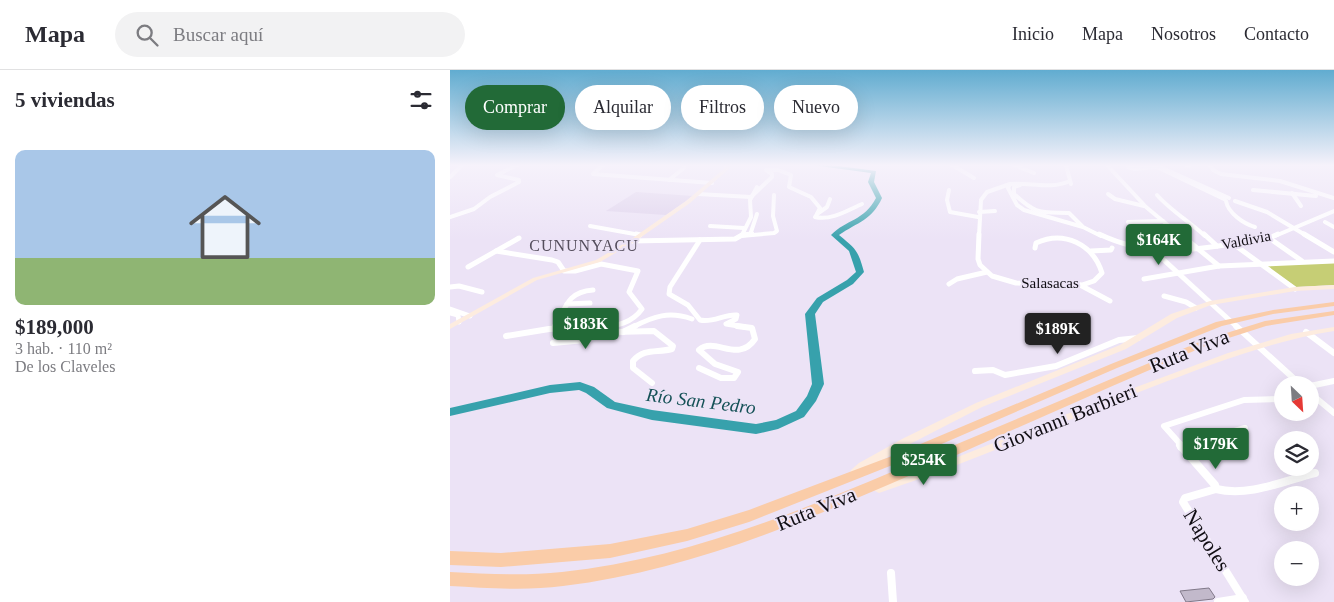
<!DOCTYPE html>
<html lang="es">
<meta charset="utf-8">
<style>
body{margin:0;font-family:Georgia,serif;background:#f2f2f3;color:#2b2b33;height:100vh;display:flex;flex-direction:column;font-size:19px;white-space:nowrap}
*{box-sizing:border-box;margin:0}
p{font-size:16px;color:#7c7c81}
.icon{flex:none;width:28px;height:28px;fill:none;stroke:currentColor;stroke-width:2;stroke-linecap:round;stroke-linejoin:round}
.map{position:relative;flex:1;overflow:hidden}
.side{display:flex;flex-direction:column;background:#fff;width:450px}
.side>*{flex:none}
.top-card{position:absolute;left:15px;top:15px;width:475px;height:45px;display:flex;gap:10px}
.needle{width:32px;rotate:155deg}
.buttons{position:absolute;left:824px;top:306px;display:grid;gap:10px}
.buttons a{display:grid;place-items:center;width:45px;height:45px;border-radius:50%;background:#fff;box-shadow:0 5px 20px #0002;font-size:25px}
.price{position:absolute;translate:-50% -42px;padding:0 11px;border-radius:5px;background:#226a37;color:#fff;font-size:16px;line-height:32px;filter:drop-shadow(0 1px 2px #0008)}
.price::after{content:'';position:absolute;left:50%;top:30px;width:15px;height:11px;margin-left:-8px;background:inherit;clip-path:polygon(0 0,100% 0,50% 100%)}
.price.active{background:#222;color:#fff}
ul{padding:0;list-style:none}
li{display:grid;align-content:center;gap:10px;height:265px;padding:0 15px}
li span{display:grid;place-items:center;height:155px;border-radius:10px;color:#555}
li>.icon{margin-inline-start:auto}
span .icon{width:90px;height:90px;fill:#fffc;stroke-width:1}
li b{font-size:21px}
h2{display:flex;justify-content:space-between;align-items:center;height:60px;padding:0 15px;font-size:21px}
.chip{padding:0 18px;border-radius:22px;background:#fff;box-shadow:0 5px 20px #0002;font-size:18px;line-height:45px}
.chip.active{background:#226a37;color:#fff}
header{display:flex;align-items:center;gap:30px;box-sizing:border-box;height:70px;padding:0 25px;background:#fff;border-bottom:1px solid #e1e1e2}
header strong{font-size:24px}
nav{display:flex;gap:28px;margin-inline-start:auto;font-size:18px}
.search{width:350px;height:45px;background:#f2f2f3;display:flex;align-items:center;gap:12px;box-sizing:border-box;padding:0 18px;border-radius:28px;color:#7c7c81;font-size:19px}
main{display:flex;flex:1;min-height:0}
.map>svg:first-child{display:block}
.built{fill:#e0d4ed}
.green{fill:#c6ce75}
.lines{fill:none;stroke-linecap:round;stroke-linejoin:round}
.river{fill:#37a1ac;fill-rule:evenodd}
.building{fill:#c2b9cb;stroke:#817989}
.minor-far3{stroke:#fff;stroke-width:4}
.minor-far2{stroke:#fff;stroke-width:5}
.minor-far1{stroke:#fff;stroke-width:6}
.minor{stroke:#fff;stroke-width:8}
.secondary{fill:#fdecdf;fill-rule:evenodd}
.trunk{fill:#facca8;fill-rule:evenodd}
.labels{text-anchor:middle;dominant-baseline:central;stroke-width:4;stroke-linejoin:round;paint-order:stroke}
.far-street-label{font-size:15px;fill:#100d13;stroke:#ece3f6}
.far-quarter-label{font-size:16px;letter-spacing:1px;fill:#544d5c;stroke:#ece3f6}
.water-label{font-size:19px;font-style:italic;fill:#155157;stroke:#ece3f6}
.near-street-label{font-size:21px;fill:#100d13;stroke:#ece3f6}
</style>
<header>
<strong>Mapa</strong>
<div class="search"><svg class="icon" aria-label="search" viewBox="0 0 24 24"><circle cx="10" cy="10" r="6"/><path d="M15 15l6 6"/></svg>Buscar aquí</div>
<nav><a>Inicio</a><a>Mapa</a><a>Nosotros</a><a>Contacto</a></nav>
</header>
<main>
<section class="side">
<h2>5 viviendas<svg class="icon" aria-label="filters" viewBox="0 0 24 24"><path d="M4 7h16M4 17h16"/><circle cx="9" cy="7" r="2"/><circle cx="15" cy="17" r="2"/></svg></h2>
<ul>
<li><span style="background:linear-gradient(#a9c7e8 70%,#8fb573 0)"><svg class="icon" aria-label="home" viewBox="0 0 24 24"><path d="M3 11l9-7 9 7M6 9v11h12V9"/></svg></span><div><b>$189,000</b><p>3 hab. · 110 m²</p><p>De los Claveles</p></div></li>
</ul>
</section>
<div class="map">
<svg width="884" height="532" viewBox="0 0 884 532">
<rect width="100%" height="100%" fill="#ece3f6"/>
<path class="built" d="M186 122 243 126 216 145 156 141Z"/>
<path class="green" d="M884 192V215L846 217 815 195Z"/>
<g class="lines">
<path class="river" d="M362 95H381L426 101 424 112 432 128C422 150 408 152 389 165 406 179 408 180 414 202L403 214 373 232 365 244 374 314 366 331 354 347 328 359 306 364 202 350 157 338 136 323 129 320 100 323 0 346V338L100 315 130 312 144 317 165 332 202 340 306 354 326 350 346 341 357 326 362 314 355 244 367 228 397 210 406 202 399 181 381 165C397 149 414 151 426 128L418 112 421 103Z"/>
</g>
<path class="building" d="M759 518 765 527 763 529 736 532 730 521Z"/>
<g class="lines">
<g class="minor-far3">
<path d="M153 95 143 104 262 113"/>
<path d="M502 95 524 108"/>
<path d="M564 95 584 103"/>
<path d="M616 95 621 114"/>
<path d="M657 95 696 137 731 166"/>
<path d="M760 95 763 100 771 104 830 111 884 128"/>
<path d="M737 96 740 95"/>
<path d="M0 107 12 95"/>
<path d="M219 110 234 98V95"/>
<path d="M620 111C600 120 580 112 560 114L558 118 567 135 574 140 633 157 651 166"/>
<path d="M570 115 564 117V124C587 145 589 142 619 143L632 156"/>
<path d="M499 120 497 130 500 142 528 147"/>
<path d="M803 120 866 126"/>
<path d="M842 123 851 136"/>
<path d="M248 124 301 127"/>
<path d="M658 124 665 129 694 136"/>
<path d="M707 125C720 140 740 152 755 166"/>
<path d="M302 126 322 107V104L316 100H328L341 105 339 117 361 127 370 138 367 144 377 137 380 129"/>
<path d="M774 129 707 97 685 99 678 97 708 96 779 128"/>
<path d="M776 131C778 143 794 154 805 157"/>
<path d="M785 131 817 142 857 166"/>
<path d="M529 142 545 141"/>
<path d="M367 144 365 147C381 151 398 140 412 134"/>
<path d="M0 147 24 139 40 127 69 112V110L47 105 67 95"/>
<path d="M678 152 713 151"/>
<path d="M875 152 884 157"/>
<path d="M140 156 190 165"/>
<path d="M260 156 294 158"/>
<path d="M292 165 301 147 300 130 307 117"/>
<path d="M300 165 307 144"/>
<path d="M291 166 324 163 327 161 323 146 324 125"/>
<path d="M529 166 531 130 537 122 560 114"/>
<path d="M825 166 884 141"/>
</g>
<g class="minor-far2">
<path d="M186 164 190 165"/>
<path d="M529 164 528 189 530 195 542 206 566 213 632 215 644 211 652 203C643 174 614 160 586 173L585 178"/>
<path d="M649 164C707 192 756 177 817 169L828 164"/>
<path d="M730 164 769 196"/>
<path d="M754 164 767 176"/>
<path d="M854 164 884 182"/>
<path d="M250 170 220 217 219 224 238 235 250 250C263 253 274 244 287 245L286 249 276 254 295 257"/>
<path d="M822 170 852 191"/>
<path d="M182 171 285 169 292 165 302 164"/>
<path d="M782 173 845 219"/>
<path d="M46 181 102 190 108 192 114 201H125L151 194 188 201 179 222 192 239C182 253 167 256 151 257"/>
<path d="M641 181 661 180 662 178"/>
<path d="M704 181 787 257"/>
<path d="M18 197 69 168"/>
<path d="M694 209 769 196 884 191"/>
<path d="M499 214 507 209 537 202"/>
<path d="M630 215 660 231"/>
<path d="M0 217 9 216 32 222"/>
<path d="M714 226 736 232 746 238"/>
<path d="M117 234 140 233"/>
<path d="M0 239 20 246"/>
<path d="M0 243 8 245 9 252"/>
<path d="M105 257C116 237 117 222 143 220"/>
<path d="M183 257C204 246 219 241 242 249"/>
</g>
<g class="minor-far1">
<path d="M164 256 165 262 204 261 223 276 222 279C207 283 194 278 183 291V298L202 313"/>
<path d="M786 256 851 315"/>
<path d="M104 258 105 256"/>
<path d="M173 262 185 256"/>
<path d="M856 262 884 283"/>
<path d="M56 266 99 259 162 256"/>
<path d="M103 273 135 270 163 259"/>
<path d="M249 298 271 308H284L288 302 265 294 249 280C265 266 288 294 305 269L302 258 287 256"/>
<path d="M525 301 543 300 555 305 606 296 669 270 688 268"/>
<path d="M860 316 884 311"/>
<path d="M860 323 884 343"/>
<path d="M732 376 714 356 794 330 832 329"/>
<path d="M733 376 795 358"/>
</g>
<g class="minor">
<path d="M730 375 765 415 766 419 735 428 733 432 795 532"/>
<path d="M731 377 737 375"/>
<path d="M766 419C799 427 833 411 865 403"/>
<path d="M441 503 443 532"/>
<path d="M768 532 793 528"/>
</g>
<g class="secondary">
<path d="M271 95H276L280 98 240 133 184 172 150 192 87 210 0 259V254L83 208 146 190 180 170 236 131 275 98Z"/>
<path d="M884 215V219L845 221 761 235 727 248 676 279 532 337 460 374 417 399 409 406 405 407 401 406 400 403 401 400 409 393 454 368 526 333 670 275 721 244 760 231 845 217Z"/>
<path d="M884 257V261C821 271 762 294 702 317 611 352 522 392 429 423L425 421 424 418 425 415 500 390 681 319 778 283 841 264Z"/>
</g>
<g class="trunk">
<path d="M884 232V236L823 244 772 256 667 298 450 392 299 452 237 471 160 488 51 497 0 495V481L51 483 160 474 237 459 299 440 442 386 661 294 766 252 823 240Z"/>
<path d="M884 241V245L816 256 760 274C671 312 582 351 493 391 371 444 247 500 113 516 76 521 38 518 0 516V502C37 504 75 506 112 502 244 488 367 434 488 382 577 345 665 307 754 270L815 251Z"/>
</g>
</g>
<linearGradient id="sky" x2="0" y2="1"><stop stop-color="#61acd0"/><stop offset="0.56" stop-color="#f6f2fb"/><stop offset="1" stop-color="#f6f2fb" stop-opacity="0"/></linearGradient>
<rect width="884" height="170" fill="url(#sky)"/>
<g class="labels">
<g class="far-street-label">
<text transform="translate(796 170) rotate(-11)">Valdivia</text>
<text x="600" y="213">Salasacas</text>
</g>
<g class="far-quarter-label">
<text x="134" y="175">CUNUNYACU</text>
</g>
<g class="water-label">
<text transform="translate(251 331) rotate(7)">Río San Pedro</text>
</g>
<g class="near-street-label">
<text transform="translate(739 281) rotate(-22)">Ruta Viva</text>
<text transform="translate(615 348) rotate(-22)">Giovanni Barbieri</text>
<text transform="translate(366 439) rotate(-22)">Ruta Viva</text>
<text transform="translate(757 470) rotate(58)">Napoles</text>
</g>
</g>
</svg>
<div class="buttons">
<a><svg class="needle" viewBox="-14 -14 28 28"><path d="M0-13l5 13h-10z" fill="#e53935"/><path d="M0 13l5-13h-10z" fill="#7c7c81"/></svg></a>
<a><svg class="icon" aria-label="layers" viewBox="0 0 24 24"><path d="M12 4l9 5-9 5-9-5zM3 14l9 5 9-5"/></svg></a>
<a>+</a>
<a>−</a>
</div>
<b class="price" style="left:709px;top:196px">$164K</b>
<b class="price" style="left:136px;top:280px">$183K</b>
<b class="price active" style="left:608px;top:285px">$189K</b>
<b class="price" style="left:766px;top:400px">$179K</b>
<b class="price" style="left:474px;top:416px">$254K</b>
<div class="top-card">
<a class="chip active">Comprar</a>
<a class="chip">Alquilar</a>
<a class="chip">Filtros</a>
<a class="chip">Nuevo</a>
</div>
</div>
</main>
